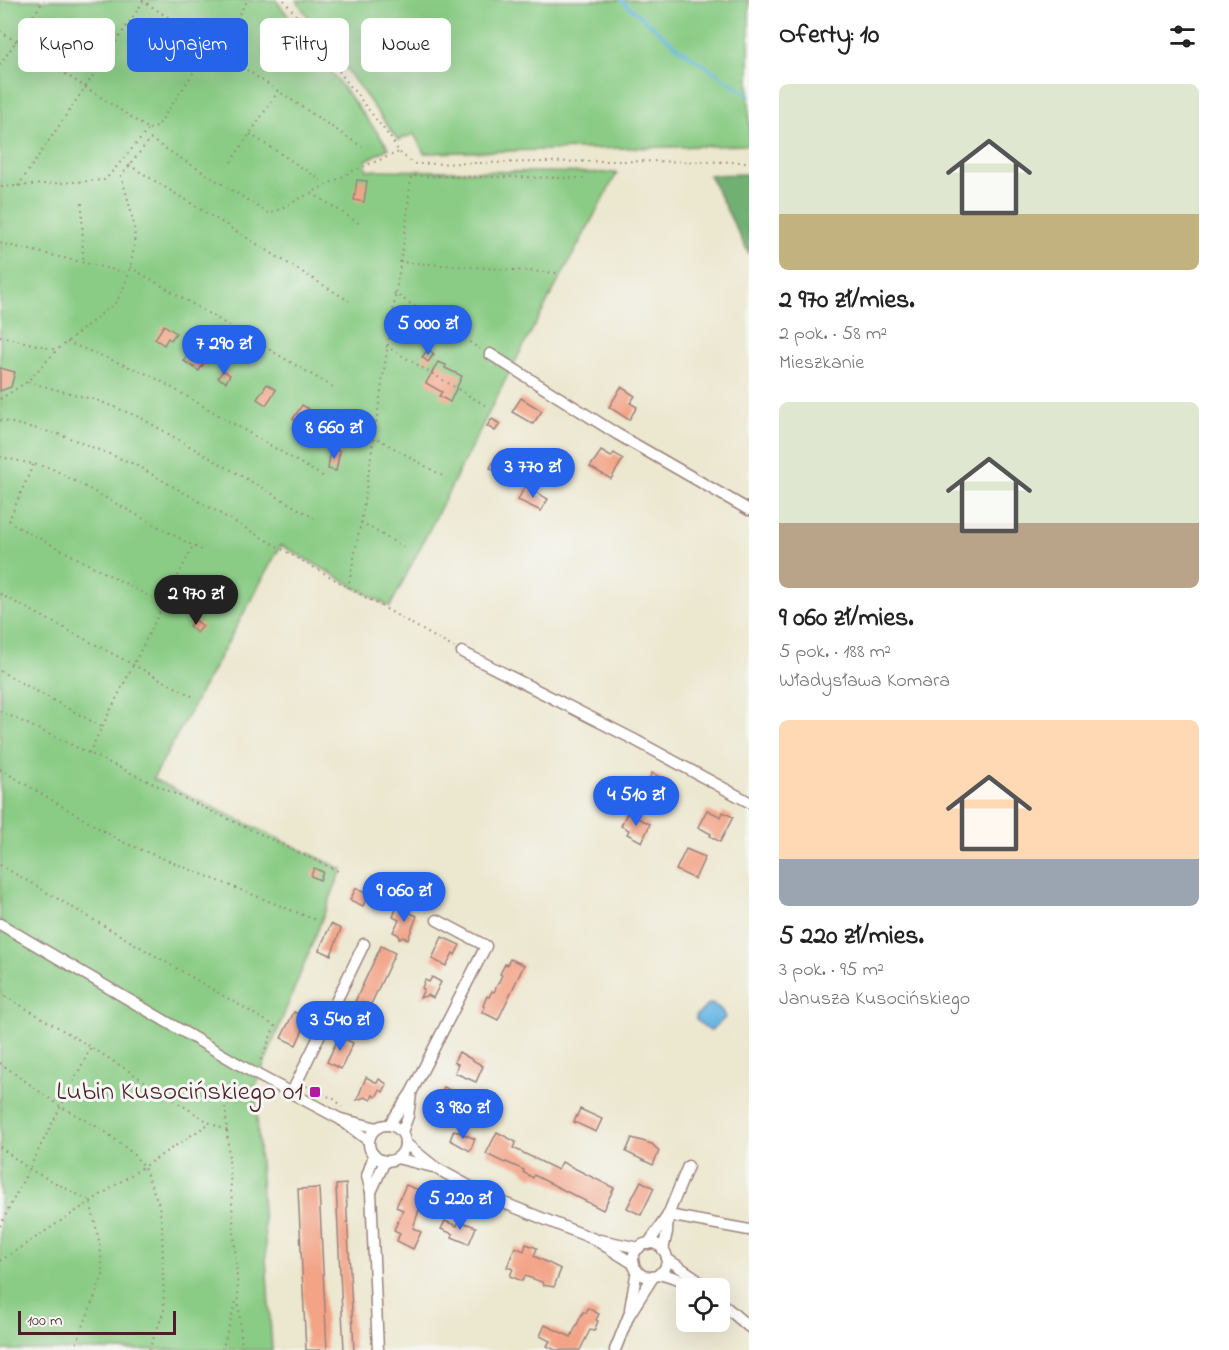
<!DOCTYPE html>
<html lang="pl">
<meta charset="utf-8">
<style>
body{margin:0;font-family:"Indie Flower",sans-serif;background:#f2f2f2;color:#222;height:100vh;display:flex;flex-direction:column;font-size:22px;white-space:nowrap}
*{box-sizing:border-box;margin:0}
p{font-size:20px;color:#767676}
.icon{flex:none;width:33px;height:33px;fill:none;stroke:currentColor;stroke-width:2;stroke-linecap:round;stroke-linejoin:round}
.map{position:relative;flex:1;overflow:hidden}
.details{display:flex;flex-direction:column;background:#fff;width:480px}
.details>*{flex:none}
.guide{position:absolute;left:18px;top:18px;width:570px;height:54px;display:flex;gap:12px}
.controls{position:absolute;left:676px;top:1278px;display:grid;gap:12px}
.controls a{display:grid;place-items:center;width:54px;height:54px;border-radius:9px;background:#fff;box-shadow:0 6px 24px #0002;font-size:30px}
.scale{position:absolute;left:18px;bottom:15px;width:158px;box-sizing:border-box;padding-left:6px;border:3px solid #4a1f2b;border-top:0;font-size:16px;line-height:21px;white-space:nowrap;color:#4a1f2b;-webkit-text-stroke:4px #f6f6f2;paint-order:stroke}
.price{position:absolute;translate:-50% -51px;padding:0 14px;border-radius:21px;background:#2563eb;color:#fff;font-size:20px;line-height:39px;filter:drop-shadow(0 2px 3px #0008)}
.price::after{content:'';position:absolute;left:50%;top:36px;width:18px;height:14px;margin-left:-9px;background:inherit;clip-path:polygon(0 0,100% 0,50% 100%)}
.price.on{background:#222;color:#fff}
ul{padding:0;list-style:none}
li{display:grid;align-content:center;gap:12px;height:318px;padding:0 30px}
li span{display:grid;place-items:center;height:186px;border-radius:9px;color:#555}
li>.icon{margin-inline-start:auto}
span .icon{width:108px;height:108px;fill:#fffc;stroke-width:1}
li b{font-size:26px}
h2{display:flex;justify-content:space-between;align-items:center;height:72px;padding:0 30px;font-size:26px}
.tag{padding:0 21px;border-radius:9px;background:#fff;box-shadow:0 6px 24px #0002;font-size:21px;line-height:54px}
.tag.on{background:#2563eb;color:#fff}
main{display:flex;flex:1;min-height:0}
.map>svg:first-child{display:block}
.green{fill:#8acc85;stroke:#6a7658;stroke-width:1.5}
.forest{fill:#6fb072;stroke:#5c684e;stroke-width:1.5}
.water{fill:#6bb7e4;stroke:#5a6b88;stroke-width:1.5}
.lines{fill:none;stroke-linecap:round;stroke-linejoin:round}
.stream{stroke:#6bb7e4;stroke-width:3}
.building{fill:#f3a386}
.minor-casing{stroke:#9b837d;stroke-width:13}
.path{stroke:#9b837d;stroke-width:2;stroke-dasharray:1.5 4.5;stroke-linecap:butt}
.minor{stroke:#fff;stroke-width:10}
.poi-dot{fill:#b5179e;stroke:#f6f6f2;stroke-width:2}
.labels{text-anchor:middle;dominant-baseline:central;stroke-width:6;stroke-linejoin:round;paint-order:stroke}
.poi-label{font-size:27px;fill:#4a1f2b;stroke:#f6f6f2;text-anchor:end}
</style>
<main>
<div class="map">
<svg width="749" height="1350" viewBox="0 0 749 1350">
<rect width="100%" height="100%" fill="#f6f6f2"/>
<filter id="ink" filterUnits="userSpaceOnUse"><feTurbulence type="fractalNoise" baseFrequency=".0167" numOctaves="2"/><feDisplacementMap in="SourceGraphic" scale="12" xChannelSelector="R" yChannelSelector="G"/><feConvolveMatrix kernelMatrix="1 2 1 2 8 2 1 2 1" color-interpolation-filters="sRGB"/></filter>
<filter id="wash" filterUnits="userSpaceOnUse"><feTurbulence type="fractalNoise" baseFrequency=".008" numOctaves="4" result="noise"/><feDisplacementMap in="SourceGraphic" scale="24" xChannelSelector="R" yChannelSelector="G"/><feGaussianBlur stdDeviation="1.35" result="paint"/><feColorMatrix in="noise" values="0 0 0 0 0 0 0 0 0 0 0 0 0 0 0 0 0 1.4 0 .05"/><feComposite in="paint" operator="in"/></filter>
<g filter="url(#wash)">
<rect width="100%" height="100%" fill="#ece7cf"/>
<g class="green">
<path d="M0 0H276L389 148 365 161 367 170 617 173 509 373 390 607 281 545 153 779 342 869 255 1087 272 1350H0Z"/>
<path d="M296 0H749V145L424 153 414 134 398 140Z"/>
</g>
<path class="forest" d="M749 174V254L709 175Z"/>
<path class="water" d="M709 1004C716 1004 724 1011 725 1018L710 1031 696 1020V1016Z"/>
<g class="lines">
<path class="stream" d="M621 0 680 49 749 95"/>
</g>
<g id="blocks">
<g class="building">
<path d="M357 180 367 181 364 202 354 200Z"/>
<path d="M164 325 176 333 171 340 168 338 164 345 155 339Z"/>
<path d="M190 338 211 352 199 371 184 361 192 350 185 346Z"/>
<path d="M428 349 434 354 428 362 422 357Z"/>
<path d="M438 362 446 365 445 368 462 376 450 402 439 396 442 392 426 383Z"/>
<path d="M0 368 15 372 11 387 0 391Z"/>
<path d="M223 370 230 375 226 382 218 378Z"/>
<path d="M267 384 276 390 266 405 257 399Z"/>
<path d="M621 387 635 396 630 403 637 407 629 420 609 407Z"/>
<path d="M521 398 542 411 533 424 512 412Z"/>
<path d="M302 405 322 417 313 431 293 419Z"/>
<path d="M492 419 500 424 495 431 487 426Z"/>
<path d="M331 449 340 451 336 471 328 469Z"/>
<path d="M601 451 611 457 614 453 623 459 611 479 590 467Z"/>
<path d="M498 454 516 467 510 477 505 474 504 476 490 468Z"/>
<path d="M525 486 548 499 541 511 518 500Z"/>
<path d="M194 619 203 626 197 633 189 626Z"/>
<path d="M652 773 670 782 664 794 646 785Z"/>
<path d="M707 810 721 817 723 812 733 817 720 842 710 836 711 834 698 827Z"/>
<path d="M627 813 650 824 642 842 627 834 629 830 621 826Z"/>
<path d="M686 849 705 857 695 879 676 870Z"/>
<path d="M314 868 323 872 320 880 311 876Z"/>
<path d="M356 888 368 895 363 906 350 900Z"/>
<path d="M397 907 417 916 408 939 403 937 399 939V935L393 932 399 920 393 917Z"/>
<path d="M331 924 341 929 331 955 319 950Z"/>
<path d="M442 937 460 945 455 955 453 953 446 966 432 959Z"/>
<path d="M381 946 395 953 365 1017 351 1010Z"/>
<path d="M510 959 524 965 498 1020 482 1012 485 1007 483 1006 487 996 489 997 492 991 494 992 502 975 500 974 505 964 507 965Z"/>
<path d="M432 977 441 982 433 998 428 995 420 998 424 989 422 988 425 980 429 982Z"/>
<path d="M294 1012 308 1019 296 1045 281 1038Z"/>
<path d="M339 1036 353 1043 341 1069 327 1062Z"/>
<path d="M459 1052 483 1066 476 1082 455 1073 458 1064 454 1062Z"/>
<path d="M366 1077 377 1083 379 1079 387 1084 383 1092 380 1090 376 1097 373 1095 371 1100 365 1097 357 1100Z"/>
<path d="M444 1087 455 1093 444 1116 432 1110Z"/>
<path d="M580 1109 602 1119 596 1132 574 1122Z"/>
<path d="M454 1130 475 1139 470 1151 450 1140Z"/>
<path d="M497 1132 516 1142 513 1148 558 1170 562 1162 614 1188 603 1210 534 1175 533 1178 523 1172 524 1170 506 1162 505 1163 486 1154Z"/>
<path d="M632 1138 652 1144 659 1151 653 1165 626 1152Z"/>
<path d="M641 1181 654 1188 641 1215 627 1208Z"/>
<path d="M346 1184 347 1213 354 1350H344L340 1273 336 1185Z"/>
<path d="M406 1185 441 1199 433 1216 419 1210 413 1228 421 1232 413 1249 397 1241 400 1233 394 1230 403 1210 396 1207Z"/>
<path d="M319 1188 327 1350H306L298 1189Z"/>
<path d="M445 1221 457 1226 459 1221 476 1227 469 1244 452 1237 453 1234 441 1229Z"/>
<path d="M526 1244 537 1248 534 1256 561 1269 554 1287 543 1285 542 1282 525 1276 522 1281 510 1276 513 1269 507 1267 515 1247 524 1251Z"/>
<path d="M588 1308 599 1314 596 1320 598 1321 594 1331 590 1330 580 1350H555L547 1346 550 1341 540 1336 545 1325 571 1337 583 1312 586 1313Z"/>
</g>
</g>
</g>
<g filter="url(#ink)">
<use href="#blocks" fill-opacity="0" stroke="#9b837d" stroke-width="1.5"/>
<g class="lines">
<g class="minor-casing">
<g id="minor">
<path d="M490 354 617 434 749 510"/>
<path d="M462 652 633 739 749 802"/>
<path d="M0 924 252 1072 340 1119 369 1141"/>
<path d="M291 1094 364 944"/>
<path d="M341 1119 377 1128"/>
<path d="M389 1125 411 1093 486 946 437 920"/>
<circle cx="387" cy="1143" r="18"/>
<path d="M402 1132 408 1116 411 1094"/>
<path d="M405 1143 436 1168 467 1185 504 1203 594 1239 634 1264"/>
<path d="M374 1155 367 1176 371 1192 378 1350"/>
<path d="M397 1158 433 1167"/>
<path d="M371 1192 385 1161"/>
<path d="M668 1215 749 1230"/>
<path d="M600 1240 639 1248"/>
<circle cx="650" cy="1260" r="17"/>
<path d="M648 1244 668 1215 688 1166"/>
<path d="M663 1250 667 1232 668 1215"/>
<path d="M667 1259 693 1276 704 1288"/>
<path d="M660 1273 700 1286"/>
<path d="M720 1302 749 1327"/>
<path d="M630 1309 637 1270"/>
<path d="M615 1350 629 1315 653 1277"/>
</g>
</g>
<g class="path">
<path d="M142 0 362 147"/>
<path d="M284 0 392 140 399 152 414 164 607 161 749 162"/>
<path d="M0 31 149 129 105 180 0 187"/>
<path d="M216 49 248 0"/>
<path d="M0 65 44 0"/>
<path d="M149 129 157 127 211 46"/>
<path d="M250 134 321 180"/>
<path d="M231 162 279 90"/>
<path d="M129 165 349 301"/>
<path d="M18 186 143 2"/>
<path d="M312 193 360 224"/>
<path d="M82 203 83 263"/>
<path d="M0 243 128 273"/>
<path d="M399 262 557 273"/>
<path d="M130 267 336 389"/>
<path d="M394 293 480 349"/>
<path d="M0 336 57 350"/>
<path d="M67 342 152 376 324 477"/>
<path d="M386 346 488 407"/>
<path d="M28 382 99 401 139 417 314 518"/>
<path d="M0 399 27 382 57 350 116 302C128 285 137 246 134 226 131 209 126 192 121 176L150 139 270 214 355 170 399 152"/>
<path d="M0 420 62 435 134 464 454 648"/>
<path d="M373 436 446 478"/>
<path d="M0 457 51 468 201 550"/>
<path d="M33 465 9 520 14 525 164 604"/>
<path d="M361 522 403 547"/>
<path d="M348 588 361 522 406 226 411 176 588 178"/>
<path d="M0 594 194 697"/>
<path d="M0 671 102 727"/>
<path d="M0 711 340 872"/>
<path d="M89 753 193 546"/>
<path d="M0 769 122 842 318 921"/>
<path d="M0 865 275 1026 259 1064"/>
<path d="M0 993 91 1047 210 1123 228 1131"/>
<path d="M0 1063 60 1106 103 1130 131 1152 143 1165 159 1205 162 1226 164 1311 149 1350"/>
<path d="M306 1086 336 1100 342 1107"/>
<path d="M225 1101 242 1350"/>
<path d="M0 1147 29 1169 90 1201 100 1245 103 1275 74 1350"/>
<path d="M0 1226 91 1047"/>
<path d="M0 1261 210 1123"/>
<path d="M222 1350 237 1298"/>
</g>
<use href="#minor" class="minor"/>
</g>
</g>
<rect class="poi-dot" x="309" y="1086" width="12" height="12" rx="3"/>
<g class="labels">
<g class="poi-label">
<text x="303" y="1092">Lubin Kusocińskiego 01</text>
</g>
</g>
</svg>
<div class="controls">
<a><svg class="icon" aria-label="locate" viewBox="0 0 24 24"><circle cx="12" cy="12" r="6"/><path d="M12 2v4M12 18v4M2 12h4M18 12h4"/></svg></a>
</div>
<div class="scale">100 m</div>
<b class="price" style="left:428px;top:356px">5 000 zł</b>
<b class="price" style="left:224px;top:376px">7 290 zł</b>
<b class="price" style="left:334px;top:460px">8 660 zł</b>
<b class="price" style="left:533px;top:499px">3 770 zł</b>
<b class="price on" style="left:196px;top:626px">2 970 zł</b>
<b class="price" style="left:636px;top:827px">4 510 zł</b>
<b class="price" style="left:404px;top:923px">9 060 zł</b>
<b class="price" style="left:340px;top:1052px">3 540 zł</b>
<b class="price" style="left:463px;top:1140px">3 980 zł</b>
<b class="price" style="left:460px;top:1231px">5 220 zł</b>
<div class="guide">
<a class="tag">Kupno</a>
<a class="tag on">Wynajem</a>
<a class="tag">Filtry</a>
<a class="tag">Nowe</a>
</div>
</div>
<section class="details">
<h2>Oferty: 10<svg class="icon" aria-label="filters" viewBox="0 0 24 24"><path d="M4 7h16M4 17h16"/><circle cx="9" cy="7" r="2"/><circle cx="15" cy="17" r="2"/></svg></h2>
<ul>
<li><span style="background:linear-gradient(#dfe7d0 70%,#c2b280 0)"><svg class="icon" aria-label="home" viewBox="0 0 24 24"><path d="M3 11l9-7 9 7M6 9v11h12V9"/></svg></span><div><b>2 970 zł/mies.</b><p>2 pok. · 58 m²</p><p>Mieszkanie</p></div></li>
<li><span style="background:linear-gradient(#dfe7d0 65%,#b9a48a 0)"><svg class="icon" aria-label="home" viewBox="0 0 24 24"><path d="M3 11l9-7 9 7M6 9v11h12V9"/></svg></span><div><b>9 060 zł/mies.</b><p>5 pok. · 188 m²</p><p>Władysława Komara</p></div></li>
<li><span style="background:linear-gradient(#ffd9b3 75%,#9aa5b1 0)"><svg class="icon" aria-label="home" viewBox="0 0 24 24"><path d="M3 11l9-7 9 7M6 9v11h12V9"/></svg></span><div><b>5 220 zł/mies.</b><p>3 pok. · 95 m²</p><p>Janusza Kusocińskiego</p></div></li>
</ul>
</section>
</main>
